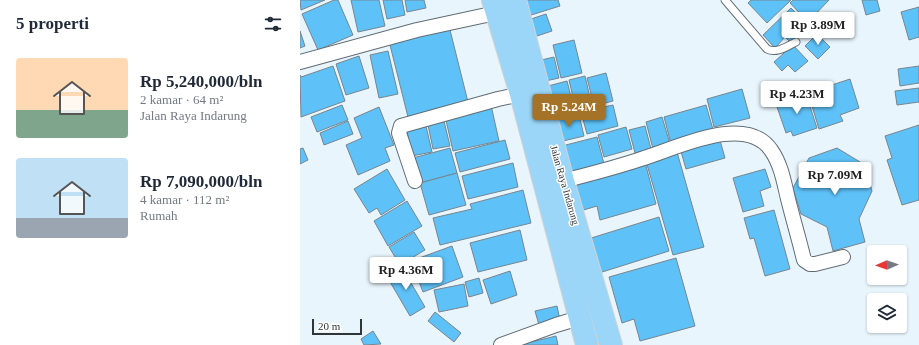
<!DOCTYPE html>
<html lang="id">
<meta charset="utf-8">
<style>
body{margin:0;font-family:Georgia,serif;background:#f2f2f3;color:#1f2937;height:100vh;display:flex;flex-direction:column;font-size:15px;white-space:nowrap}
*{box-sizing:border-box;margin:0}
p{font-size:13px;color:#747a83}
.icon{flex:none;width:22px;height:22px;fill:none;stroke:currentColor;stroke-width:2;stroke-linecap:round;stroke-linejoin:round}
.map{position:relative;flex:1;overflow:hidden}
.sheet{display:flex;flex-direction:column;background:#fff;width:300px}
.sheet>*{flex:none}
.needle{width:26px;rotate:268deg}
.buttons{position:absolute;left:567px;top:245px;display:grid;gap:8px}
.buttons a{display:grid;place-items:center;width:40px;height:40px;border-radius:4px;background:#fff;box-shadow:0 1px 3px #0004;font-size:20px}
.scale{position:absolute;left:12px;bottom:10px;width:50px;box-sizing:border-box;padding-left:4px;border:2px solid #2f3539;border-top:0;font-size:11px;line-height:14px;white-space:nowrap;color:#2f3539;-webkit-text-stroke:3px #fff;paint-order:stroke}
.price{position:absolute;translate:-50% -34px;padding:0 9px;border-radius:4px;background:#fff;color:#222;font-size:13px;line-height:26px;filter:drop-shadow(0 1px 2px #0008)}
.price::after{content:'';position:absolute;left:50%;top:24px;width:12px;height:9px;margin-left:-6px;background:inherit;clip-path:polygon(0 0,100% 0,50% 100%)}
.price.selected{background:#a47328;color:#fff}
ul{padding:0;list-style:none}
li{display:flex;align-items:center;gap:12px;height:100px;padding:0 16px}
li span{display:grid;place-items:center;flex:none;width:112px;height:80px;border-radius:4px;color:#555}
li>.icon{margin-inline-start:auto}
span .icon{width:48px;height:48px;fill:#fffc;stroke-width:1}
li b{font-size:17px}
h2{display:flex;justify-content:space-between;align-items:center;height:48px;padding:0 16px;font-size:17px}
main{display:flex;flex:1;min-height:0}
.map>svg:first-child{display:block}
.building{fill:#5ec2f9;stroke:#77858e}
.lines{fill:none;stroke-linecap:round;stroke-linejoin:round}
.service-casing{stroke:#606d75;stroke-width:9}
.minor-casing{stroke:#606d75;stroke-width:16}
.trunk-casing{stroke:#d1d3d3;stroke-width:24}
.service{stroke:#fff;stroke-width:7}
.minor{stroke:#fff;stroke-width:14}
.trunk{stroke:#9bd6f8;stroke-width:22}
.labels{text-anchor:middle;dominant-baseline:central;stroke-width:3;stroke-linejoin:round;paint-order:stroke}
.street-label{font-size:10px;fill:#2f3539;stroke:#fff}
</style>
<main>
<section class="sheet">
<h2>5 properti<svg class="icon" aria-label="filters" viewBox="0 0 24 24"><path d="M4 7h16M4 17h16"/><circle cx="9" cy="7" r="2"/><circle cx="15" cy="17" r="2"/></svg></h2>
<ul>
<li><span style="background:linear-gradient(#ffd9b3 65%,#7fa58c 0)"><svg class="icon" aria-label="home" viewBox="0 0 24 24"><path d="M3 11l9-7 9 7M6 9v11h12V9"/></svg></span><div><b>Rp 5,240,000/bln</b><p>2 kamar · 64 m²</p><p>Jalan Raya Indarung</p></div></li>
<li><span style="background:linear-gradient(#bfe0f5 75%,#9aa5b1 0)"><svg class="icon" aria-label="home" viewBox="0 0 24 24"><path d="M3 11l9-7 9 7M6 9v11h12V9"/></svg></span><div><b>Rp 7,090,000/bln</b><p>4 kamar · 112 m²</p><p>Rumah</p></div></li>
</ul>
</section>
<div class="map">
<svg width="619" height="345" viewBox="0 0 619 345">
<rect width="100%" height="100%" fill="#e9f5fd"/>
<g class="building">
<path d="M0 0H25L1 10Z"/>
<path d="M34 0H38L53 35 18 50 2 14Z"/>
<path d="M51 0H79L85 26 58 32Z"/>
<path d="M83 0H102L105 15 87 19Z"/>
<path d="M105 0H124L126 8 107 12Z"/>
<path d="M223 0H258L260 6 228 16Z"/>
<path d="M451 0H491L467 23 448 3Z"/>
<path d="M493 0H529L508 22 490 3Z"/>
<path d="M562 0H577L580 11 566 15Z"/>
<path d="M619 7V37L609 40 601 12Z"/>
<path d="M491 8 507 25 490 42 485 37 475 48 463 35Z"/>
<path d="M246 14 252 31 234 37 228 20Z"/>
<path d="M149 26 168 102 108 117 89 41Z"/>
<path d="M0 31 5 46 0 48Z"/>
<path d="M517 34 530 47 518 59 505 46Z"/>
<path d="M274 40 282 73 261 78 253 45Z"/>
<path d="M493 45 508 61 495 72 488 65 482 71 474 62Z"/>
<path d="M88 51 98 94 79 98 70 55Z"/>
<path d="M59 56 69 88 46 95 36 64Z"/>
<path d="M254 57 259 78 241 82 237 61Z"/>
<path d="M33 66 45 101 1 117 0 75 1 77Z"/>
<path d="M619 66V83L600 86 598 69Z"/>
<path d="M306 73 313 101 294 106 287 78Z"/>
<path d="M285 76 292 106 276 110 269 80Z"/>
<path d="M550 79 559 108 540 115 543 121 519 129 508 93Z"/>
<path d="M267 81 275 112 256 117 244 87Z"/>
<path d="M619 88V102L597 105 595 91Z"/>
<path d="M442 89 450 118 414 127 407 99Z"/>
<path d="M506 94 517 128 493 136 491 131 486 133 476 104Z"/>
<path d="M42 105 48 120 17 132 11 117Z"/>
<path d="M191 105 199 141 153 151 145 116Z"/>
<path d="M313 105 318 126 287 134 281 112Z"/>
<path d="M406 105 414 133 371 144 364 117Z"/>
<path d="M79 107 94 145 85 148 90 161 58 175 46 145 62 138 54 118Z"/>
<path d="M279 115 284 136 259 142 253 121Z"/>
<path d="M362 117 370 144 353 149 346 122Z"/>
<path d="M48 121 53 134 24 145 20 133Z"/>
<path d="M144 121 150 146 133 149 128 125Z"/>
<path d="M619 125V200L602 205 587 160 592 158 585 136Z"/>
<path d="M126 126 132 152 112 156 107 131Z"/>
<path d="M345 126 351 149 335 153 329 130Z"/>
<path d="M326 127 332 149 304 157 298 135Z"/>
<path d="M297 137 304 164 271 173 258 147Z"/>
<path d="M419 137 425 158 386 169 380 148Z"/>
<path d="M205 140 210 159 160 172 155 153Z"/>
<path d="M3 148 8 160 0 164V149Z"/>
<path d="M150 148 157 173 120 183 113 158Z"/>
<path d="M537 148 565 165 572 191 559 219 565 242 533 251 527 227 501 214 493 188 509 158Z"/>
<path d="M377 152 404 247 373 255 346 161Z"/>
<path d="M345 162 356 204 300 220 297 206 280 211 272 183Z"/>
<path d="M213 163 218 187 168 199 162 176Z"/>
<path d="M87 169 105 200 81 215 77 208 69 213 54 189Z"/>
<path d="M465 169 471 187 460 191 464 206 443 212 433 178Z"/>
<path d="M157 173 166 205 129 215 120 183Z"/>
<path d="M223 190 231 223 140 245 133 218 172 209 170 204Z"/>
<path d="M107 201 122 226 88 246 74 221Z"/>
<path d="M474 210 490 269 465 276 454 238 450 239 444 218Z"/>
<path d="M359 217 369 251 299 273 288 239Z"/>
<path d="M220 230 227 260 178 272 170 243Z"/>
<path d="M114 232 125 250 100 265 89 247Z"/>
<path d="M152 246 163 277 123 292 111 261Z"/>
<path d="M376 258 395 326 340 341 334 319 322 323 309 277Z"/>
<path d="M101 266 125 307 110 316 86 275Z"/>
<path d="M210 271 217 295 191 304 183 280Z"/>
<path d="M179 278 183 293 169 297 165 282Z"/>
<path d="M164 284 168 306 139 312 134 290Z"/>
<path d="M257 306 260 320 239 325 235 311Z"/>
<path d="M135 312 161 333 154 342 128 321Z"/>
<path d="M73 331 81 344 64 345 61 339Z"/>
<path d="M256 336 258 345H219Z"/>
</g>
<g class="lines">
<g class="service-casing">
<path id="service" d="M425 0 467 49C477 54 487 46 496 42"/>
</g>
<g class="minor-casing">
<g id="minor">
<path d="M0 62 117 30 205 11"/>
<path d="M115 181 99 133 101 126 198 99 221 94"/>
<path d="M263 181C290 174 318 167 344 158 377 148 446 113 471 150 481 164 484 182 488 199 493 219 499 239 504 260L510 264H515L543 257"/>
<path d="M201 345 256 325 279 318"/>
</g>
</g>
<g class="trunk-casing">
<g id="trunk">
<path d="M193 0 221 94 287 345"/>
<path d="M215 0 263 181 311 345"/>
</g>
</g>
<use href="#service" class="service"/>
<use href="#minor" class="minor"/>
<use href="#trunk" class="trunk"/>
</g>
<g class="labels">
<g class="street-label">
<text transform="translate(265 185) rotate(74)">Jalan Raya Indarung</text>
</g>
</g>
</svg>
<div class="buttons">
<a><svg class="needle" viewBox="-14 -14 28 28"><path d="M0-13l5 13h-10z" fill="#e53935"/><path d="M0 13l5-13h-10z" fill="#747a83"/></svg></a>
<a><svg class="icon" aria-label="layers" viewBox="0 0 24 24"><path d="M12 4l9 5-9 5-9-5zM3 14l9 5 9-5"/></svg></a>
</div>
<div class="scale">20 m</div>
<b class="price" style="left:518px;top:46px">Rp 3.89M</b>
<b class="price" style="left:497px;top:115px">Rp 4.23M</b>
<b class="price selected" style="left:269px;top:128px">Rp 5.24M</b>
<b class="price" style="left:535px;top:196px">Rp 7.09M</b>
<b class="price" style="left:106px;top:291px">Rp 4.36M</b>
</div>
</main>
